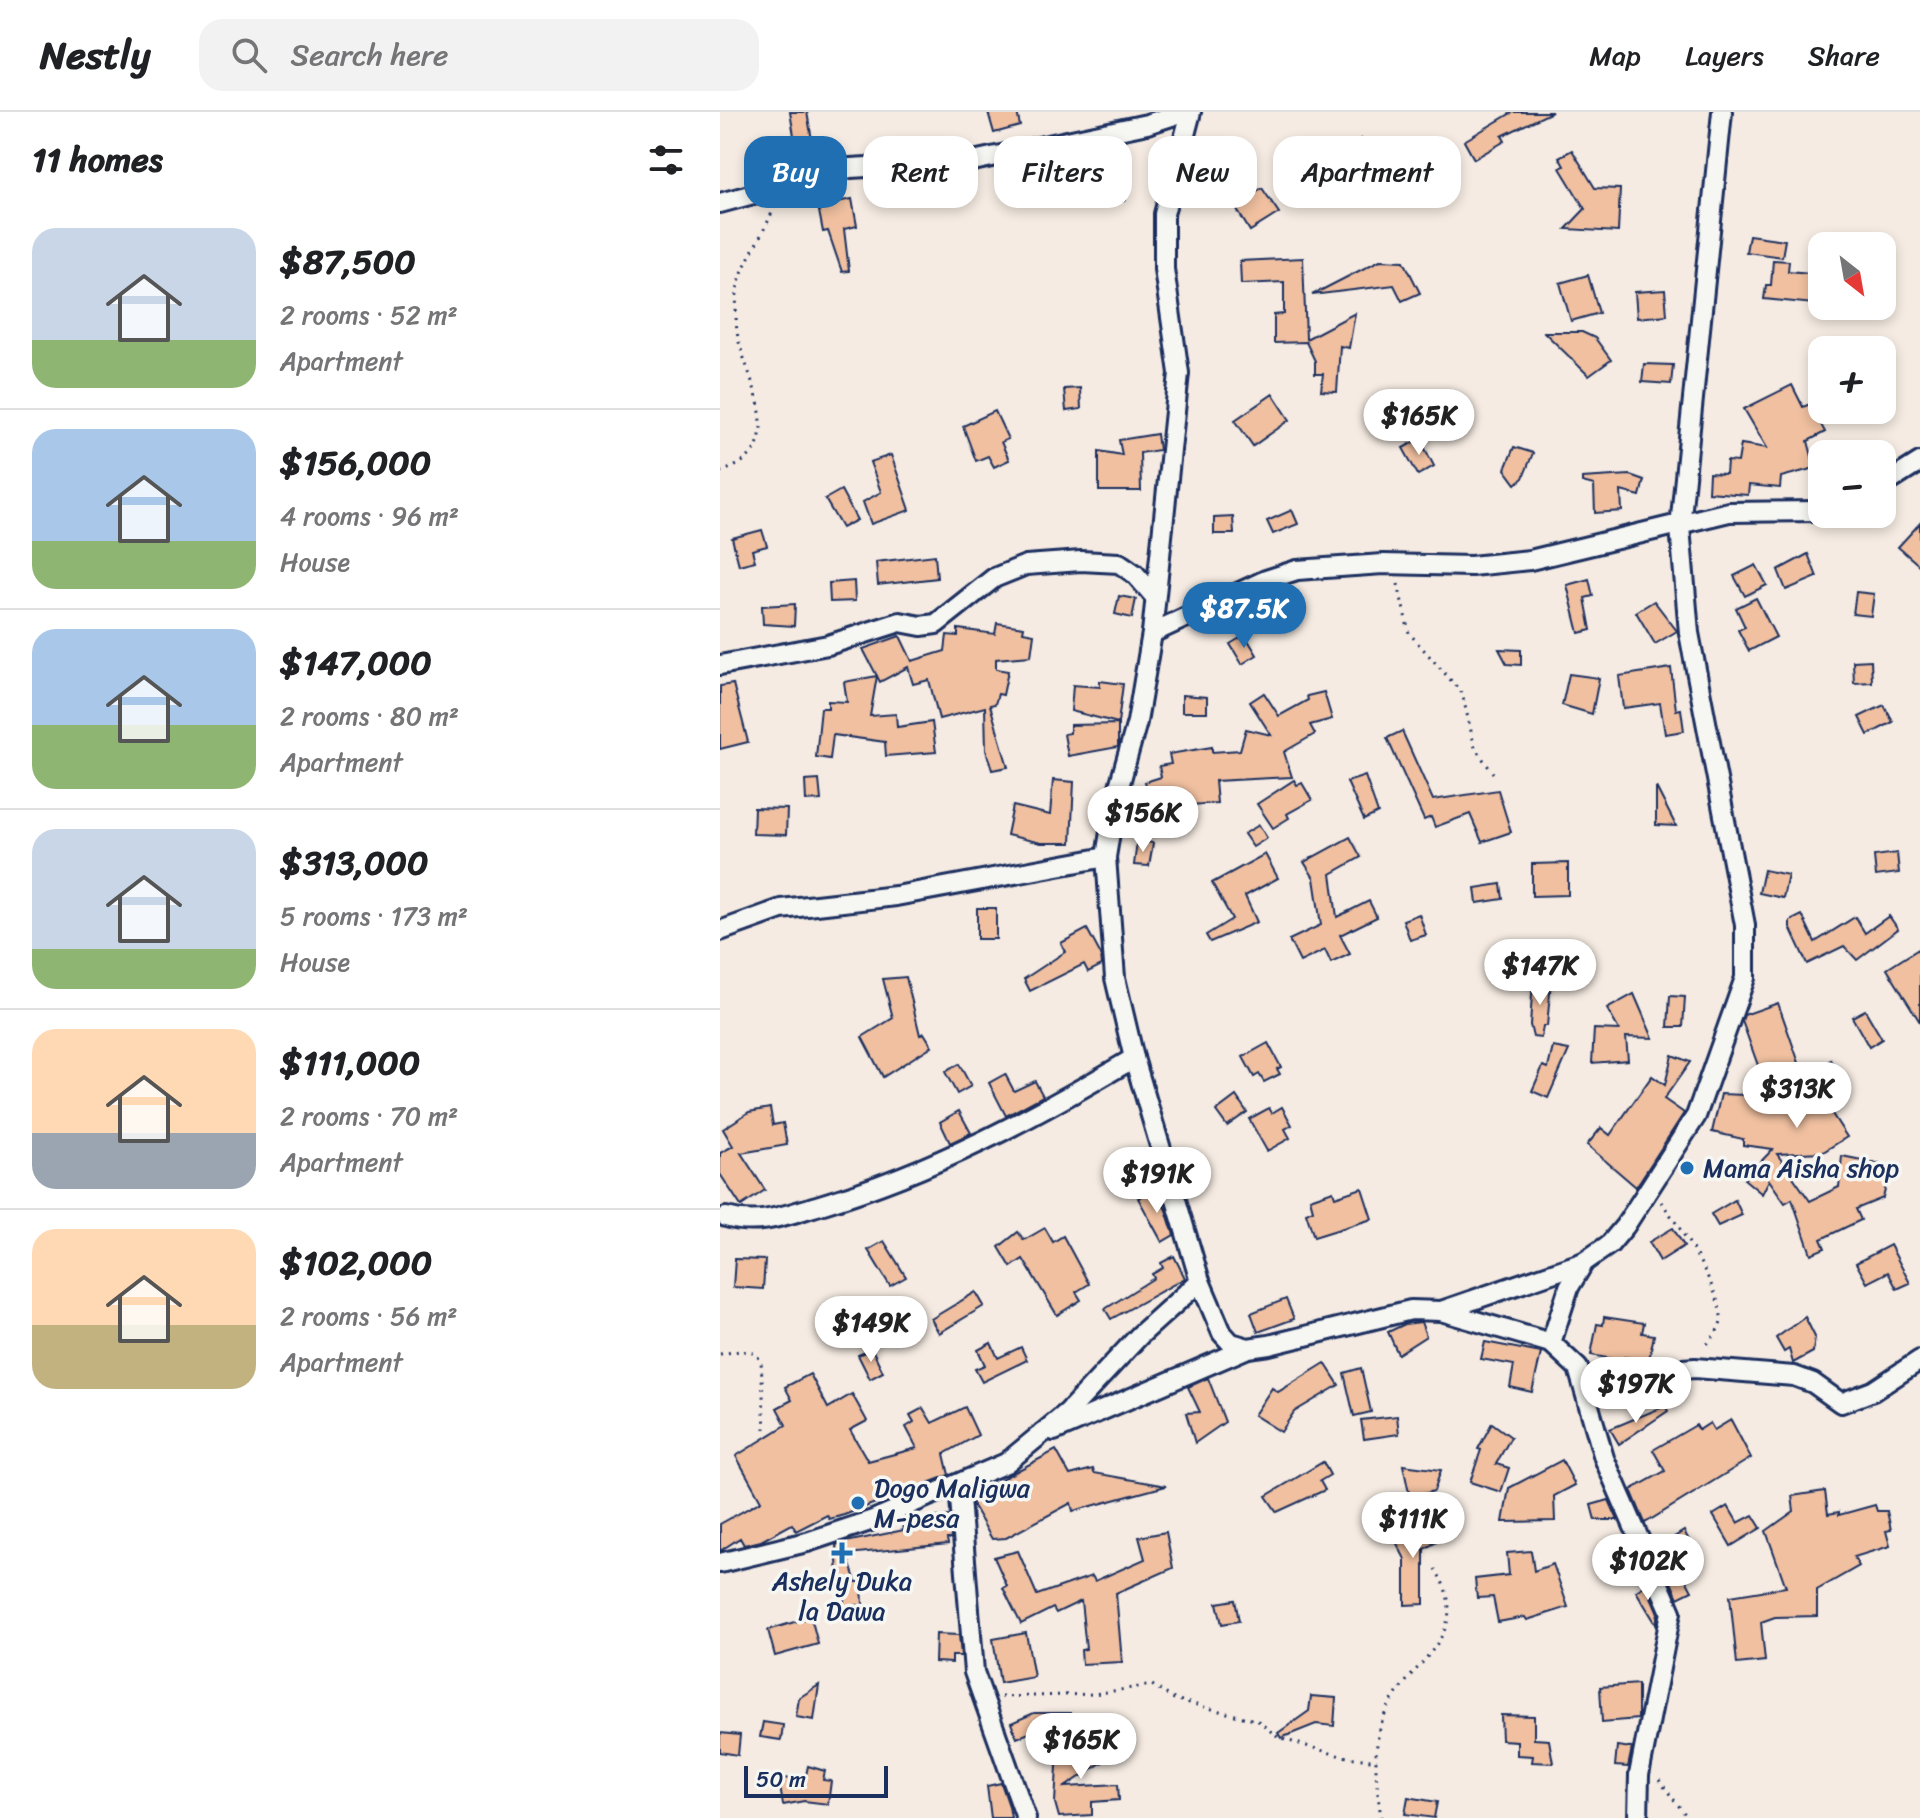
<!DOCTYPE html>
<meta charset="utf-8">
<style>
body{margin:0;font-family:Sriracha,sans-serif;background:#f2f2f2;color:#202124;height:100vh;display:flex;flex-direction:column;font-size:30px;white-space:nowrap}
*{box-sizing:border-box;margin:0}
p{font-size:26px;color:#757577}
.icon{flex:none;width:44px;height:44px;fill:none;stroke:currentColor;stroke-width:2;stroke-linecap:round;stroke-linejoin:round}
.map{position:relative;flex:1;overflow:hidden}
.details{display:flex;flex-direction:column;background:#fff;width:720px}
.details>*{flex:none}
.guide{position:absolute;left:24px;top:24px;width:760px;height:72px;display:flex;gap:16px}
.needle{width:52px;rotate:149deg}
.fabs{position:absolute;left:1088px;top:120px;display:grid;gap:16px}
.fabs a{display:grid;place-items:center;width:88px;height:88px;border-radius:16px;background:#fff;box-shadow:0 4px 12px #0003;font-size:40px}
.scale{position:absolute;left:24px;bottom:20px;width:144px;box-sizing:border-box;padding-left:8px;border:4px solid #1b2f5e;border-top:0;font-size:22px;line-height:28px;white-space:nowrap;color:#1b2f5e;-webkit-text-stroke:6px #f6f6f2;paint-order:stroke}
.price{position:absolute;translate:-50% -68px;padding:0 18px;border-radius:28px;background:#fff;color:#222;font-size:26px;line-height:52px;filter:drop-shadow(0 2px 4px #0008)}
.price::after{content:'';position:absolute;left:50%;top:48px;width:24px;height:18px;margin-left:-12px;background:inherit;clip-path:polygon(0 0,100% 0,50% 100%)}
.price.current{background:#1f6fb2;color:#fff}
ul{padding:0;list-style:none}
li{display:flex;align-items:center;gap:24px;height:200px;padding:0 32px}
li+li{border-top:2px solid #e0e0e0}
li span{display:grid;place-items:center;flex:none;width:224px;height:160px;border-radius:24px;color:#555}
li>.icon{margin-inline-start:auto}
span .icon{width:96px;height:96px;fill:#fffc;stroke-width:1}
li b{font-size:34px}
h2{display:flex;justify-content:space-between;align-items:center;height:96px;padding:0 32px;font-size:34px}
.pill{padding:0 28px;border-radius:24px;background:#fff;box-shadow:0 4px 12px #0003;font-size:28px;line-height:72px}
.pill.current{background:#1f6fb2;color:#fff}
header{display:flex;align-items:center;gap:48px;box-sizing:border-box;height:112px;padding:0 40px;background:#fff;border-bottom:2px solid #e0e0e0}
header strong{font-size:38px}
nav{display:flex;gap:44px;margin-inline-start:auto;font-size:28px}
.search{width:560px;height:72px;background:#f2f2f2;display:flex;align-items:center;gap:20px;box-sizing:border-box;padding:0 28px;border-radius:24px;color:#757577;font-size:30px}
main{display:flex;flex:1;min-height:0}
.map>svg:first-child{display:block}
.building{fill:#f0c0a0;stroke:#1b2f5e;stroke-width:2}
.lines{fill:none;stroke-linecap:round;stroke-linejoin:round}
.street-casing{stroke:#1b2f5e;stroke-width:24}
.path{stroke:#1b2f5e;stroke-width:3;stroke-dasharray:2 6;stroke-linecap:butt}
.street{stroke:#f6f6f2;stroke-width:18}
.poi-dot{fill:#1f6fb2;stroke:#f6f6f2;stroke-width:3}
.labels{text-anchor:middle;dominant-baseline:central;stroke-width:7;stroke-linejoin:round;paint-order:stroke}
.poi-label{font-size:26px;fill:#1b2f5e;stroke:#f6f6f2;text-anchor:start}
</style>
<header>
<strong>Nestly</strong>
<div class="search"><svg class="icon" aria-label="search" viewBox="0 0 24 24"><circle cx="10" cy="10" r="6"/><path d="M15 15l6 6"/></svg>Search here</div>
<nav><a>Map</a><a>Layers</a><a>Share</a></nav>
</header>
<main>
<section class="details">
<h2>11 homes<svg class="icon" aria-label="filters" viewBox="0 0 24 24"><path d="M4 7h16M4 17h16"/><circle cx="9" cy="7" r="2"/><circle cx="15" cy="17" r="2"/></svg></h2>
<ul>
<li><span style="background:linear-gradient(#c9d6e8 70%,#8fb573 0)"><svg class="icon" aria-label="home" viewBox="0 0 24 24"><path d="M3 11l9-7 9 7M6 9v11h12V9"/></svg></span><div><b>$87,500</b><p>2 rooms · 52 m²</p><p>Apartment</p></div></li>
<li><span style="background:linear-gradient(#a9c7e8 70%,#8fb573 0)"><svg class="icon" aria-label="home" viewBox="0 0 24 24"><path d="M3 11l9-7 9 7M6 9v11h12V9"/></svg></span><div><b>$156,000</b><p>4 rooms · 96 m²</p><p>House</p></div></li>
<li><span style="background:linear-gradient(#a9c7e8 60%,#8fb573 0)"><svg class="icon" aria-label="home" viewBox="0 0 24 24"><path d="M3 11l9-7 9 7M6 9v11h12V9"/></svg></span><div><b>$147,000</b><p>2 rooms · 80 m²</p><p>Apartment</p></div></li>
<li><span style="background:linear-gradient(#c9d6e8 75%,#8fb573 0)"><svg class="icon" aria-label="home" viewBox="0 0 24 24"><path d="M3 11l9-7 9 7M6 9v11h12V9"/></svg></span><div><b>$313,000</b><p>5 rooms · 173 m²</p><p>House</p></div></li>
<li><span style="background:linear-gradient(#ffd9b3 65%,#9aa5b1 0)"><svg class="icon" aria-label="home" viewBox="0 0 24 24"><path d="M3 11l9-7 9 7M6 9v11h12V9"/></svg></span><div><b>$111,000</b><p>2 rooms · 70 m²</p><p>Apartment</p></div></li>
<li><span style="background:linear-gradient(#ffd9b3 60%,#c2b280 0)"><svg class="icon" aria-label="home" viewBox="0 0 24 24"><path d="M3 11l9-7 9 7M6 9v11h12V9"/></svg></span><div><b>$102,000</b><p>2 rooms · 56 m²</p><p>Apartment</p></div></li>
</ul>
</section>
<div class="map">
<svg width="1200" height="1706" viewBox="0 0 1200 1706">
<rect width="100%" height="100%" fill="#f5ebe2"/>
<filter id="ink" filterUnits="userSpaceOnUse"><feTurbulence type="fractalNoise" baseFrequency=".0125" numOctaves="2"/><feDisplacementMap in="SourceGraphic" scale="16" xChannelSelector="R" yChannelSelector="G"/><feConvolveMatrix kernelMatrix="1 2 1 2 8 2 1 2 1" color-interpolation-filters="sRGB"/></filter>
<g filter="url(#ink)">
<g class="building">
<path d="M70 0H87L96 50 79 53Z"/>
<path d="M268 0H297L300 14 274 21Z"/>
<path d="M793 0H832L782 24 785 29 754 47 744 29Z"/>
<path d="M641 27 643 31 649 28 662 51 629 69 622 58 616 61 607 46Z"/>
<path d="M852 38 875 76 900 77 898 120 846 117 865 97 840 56 844 54 839 45Z"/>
<path d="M698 47 701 52 710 47 720 64 696 78 683 56Z"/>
<path d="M377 71 407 73 405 89 376 88Z"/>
<path d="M542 76 559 101 530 119 514 93Z"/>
<path d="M132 87 137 114 124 117 129 159 122 160 108 119 103 120 98 94Z"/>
<path d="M1029 123 1065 128 1062 145 1026 140Z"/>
<path d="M583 146 586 227 635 201 629 236 620 234 617 280 601 279 603 262H595V249L586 230 554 231V203L564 202V170L521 172 520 149Z"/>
<path d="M660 148 684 149 700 181 682 189 674 173 592 183Z"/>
<path d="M1053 148 1069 149 1068 159 1102 162 1101 185 1095 184 1094 192 1044 187 1046 173H1051Z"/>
<path d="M868 163 879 201 851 209 840 171Z"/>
<path d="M945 178 947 203 917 206 915 180Z"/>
<path d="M824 220H862L875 226 891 248 869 264Z"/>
<path d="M924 252 953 253 951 272 922 270Z"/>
<path d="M1072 273 1083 295 1090 292 1105 320 1088 329 1095 356 1061 365 1060 376 1029 373 1028 383 988 380 989 361 1006 362 1007 349 1018 350 1021 332 1047 336 1024 297Z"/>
<path d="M360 276 361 297 346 299 344 277Z"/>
<path d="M553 282 570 308 533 334 515 308Z"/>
<path d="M671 282 682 299 668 308 658 290Z"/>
<path d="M275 299 288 327 281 330 289 348 274 355 268 344 256 349 243 314Z"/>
<path d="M437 322 439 338 420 341 421 379H379V339L402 343 399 328Z"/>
<path d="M700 327 714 354 698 363 683 336Z"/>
<path d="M794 335 813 341 803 366 796 372 785 357Z"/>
<path d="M171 343 190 398 151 412 143 390 161 380 150 350Z"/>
<path d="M910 363 924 368 920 384 901 379 902 399 875 401 874 373 862 370V366Z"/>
<path d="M121 378 137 408 122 416 105 387Z"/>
<path d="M572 398 578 412 553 422 547 409Z"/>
<path d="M513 405 514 422H494V406Z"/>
<path d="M1200 411V454L1178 435Z"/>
<path d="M42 418 47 434 32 438 35 449 19 453 12 426Z"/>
<path d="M1088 442 1097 465 1066 478 1058 458Z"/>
<path d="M215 443 217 466 158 473 156 450Z"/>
<path d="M1036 453 1047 473 1025 484 1014 464Z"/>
<path d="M869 467 873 484 865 486 871 518 859 521 847 473Z"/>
<path d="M134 469 135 489 110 490 109 471Z"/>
<path d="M1136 480 1154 482 1151 504 1133 502Z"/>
<path d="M399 484 416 487 412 506 395 502Z"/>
<path d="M1036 486 1056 525 1029 539 1018 518 1025 515 1016 496Z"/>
<path d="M934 489 957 519 935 532 916 500Z"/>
<path d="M75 492 74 514 43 512 42 494Z"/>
<path d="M277 511 304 515 303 520 314 522 311 544 276 547V557L288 559 283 583 278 582 275 592 270 593 288 655 272 658 266 638 265 595 219 607 209 568 193 572 188 555 160 570 143 537 180 524 192 549 225 539 227 523 238 524V517L275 522Z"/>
<path d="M525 523 537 543 522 552 510 532Z"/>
<path d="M779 537 801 538V553L787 552Z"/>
<path d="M1151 548 1152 570 1134 571 1133 549Z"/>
<path d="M951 556 956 598 961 597 964 619 945 622 940 591 903 596 899 564Z"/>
<path d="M849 562 879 566 872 602 842 593Z"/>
<path d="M157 564 150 604 176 602 177 615 212 610 216 640 166 644 165 630 113 623 110 647 96 645 101 596H108V589L127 590 124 570Z"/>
<path d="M380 569 403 572 398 611 351 599 353 573 380 575Z"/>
<path d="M13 572 28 630 0 637V574Z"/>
<path d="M604 580 612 607 590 613 595 622 564 640 572 665 495 669 497 691 431 696 425 670 441 665 439 654 451 652 449 642 492 635V640L520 638 526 617 551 623 530 590 544 581 559 604 588 588 587 584Z"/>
<path d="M462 583 487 585V600H462Z"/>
<path d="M1164 593 1173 610 1148 623 1139 605Z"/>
<path d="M398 612V635L348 644 344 622 350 621V613Z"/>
<path d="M682 619 713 688 778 678 791 720 762 730 750 702 715 715 711 705 704 708 667 626Z"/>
<path d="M645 664 658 701 644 708 627 670Z"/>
<path d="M99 668 101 688 86 689 85 669Z"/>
<path d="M333 668 354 670 351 731H321L287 723 293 694 330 703Z"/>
<path d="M574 668 577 673 582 671 592 688 567 702 569 706 553 716 537 692Z"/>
<path d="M936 675 956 714 936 713Z"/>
<path d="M34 696 67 697 66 723 33 722Z"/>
<path d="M539 713 547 726 533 735 524 722Z"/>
<path d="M630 725 641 745 611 762 617 805 649 789 657 805 620 823 630 842 611 851 605 838 580 850 569 828 601 813 594 766 584 750Z"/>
<path d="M417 729 433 731 429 754 414 753Z"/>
<path d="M1177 741 1179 761 1156 764 1154 744Z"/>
<path d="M545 742 558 766 525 784 537 810 490 830 486 823 512 807 492 771Z"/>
<path d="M848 751V783L812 784V752Z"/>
<path d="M1044 758 1068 763 1063 786 1039 781Z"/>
<path d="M781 772 783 787 757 791 755 776Z"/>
<rect x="257" y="796" width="19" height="31"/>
<path d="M699 802 706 823 690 828 683 808Z"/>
<path d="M1082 803 1095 830 1135 805 1145 821 1169 804 1178 817 1137 848 1124 834 1087 852 1070 815V809Z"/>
<path d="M367 817 381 843 382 853 368 860 364 852 310 879 304 867 345 840 341 831Z"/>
<path d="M1200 836V910L1167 857Z"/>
<path d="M186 865 200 923 204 921 212 934 163 965 142 925 173 906 163 867Z"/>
<path d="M813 867 831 870 827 914H823L821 926 813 925 810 913Z"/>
<path d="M914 882 933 926 906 925 908 948 872 951 874 917 899 918 887 897Z"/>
<path d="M950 884 965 885 963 915H948Z"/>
<path d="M1058 891 1084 965 1111 948 1129 977 1105 991 1127 1025 1103 1040 1057 1042 1090 1089 1119 1075 1122 1044 1171 1054 1163 1086 1136 1097 1141 1108 1101 1127 1105 1136 1091 1142 1072 1087 1065 1091 1049 1068 1042 1082 1024 1067 1053 1037 1023 1033V1027L992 1020 1001 982 1049 984 1022 909 1024 903Z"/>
<path d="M1145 898 1162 927 1149 935 1132 905Z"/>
<path d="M548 931 561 955 557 957 560 962 544 970 539 962 534 965 523 945Z"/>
<path d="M833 935 849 938 828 986 812 979 823 954 828 956Z"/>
<path d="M952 943 970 950 944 987 964 1001 916 1075 867 1033 881 1016 890 1023 932 964 945 973Z"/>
<path d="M239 952 251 974 237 982 225 960Z"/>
<path d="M285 962 294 979 315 969 323 984 286 1004 269 971Z"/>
<path d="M516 984 527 1000 507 1014 496 999Z"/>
<path d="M562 995 572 1013 565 1017 570 1026 547 1039 529 1007 549 996 552 1001Z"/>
<path d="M50 996 53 1013 63 1011 67 1033 21 1041 45 1078 21 1094 0 1062V1041L13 1034 3 1017 29 1000Z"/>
<path d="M239 999 251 1021 230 1031 220 1010Z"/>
<path d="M642 1076 652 1107 594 1125 586 1101 593 1098 590 1087 613 1079 615 1085Z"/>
<path d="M435 1077 446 1098 454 1123 442 1130 418 1086Z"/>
<path d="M1015 1088 1022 1103 998 1114 991 1102Z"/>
<path d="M325 1116 333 1130 343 1124 369 1172 356 1180 361 1188 337 1203 303 1147 291 1155 279 1135 298 1120 304 1128Z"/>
<path d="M953 1116 964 1134 940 1149 929 1130Z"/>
<path d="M164 1129 186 1165 170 1174 148 1138Z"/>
<path d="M1170 1133 1190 1171 1177 1177 1168 1160 1147 1171 1136 1151Z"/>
<path d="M454 1144 465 1166 391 1207 385 1197 434 1166 432 1162 443 1156 441 1151Z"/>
<path d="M15 1147 45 1148 43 1177 13 1175Z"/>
<path d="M256 1180 264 1194 219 1221 211 1207Z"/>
<path d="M566 1187 574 1207 538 1220 531 1201Z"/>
<path d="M884 1205 924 1211 922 1221 934 1223 929 1248 904 1245 903 1249 871 1243 877 1212 883 1213Z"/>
<path d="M1085 1205 1095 1225 1093 1240 1073 1251 1069 1237 1064 1240 1056 1226Z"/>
<path d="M701 1210 706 1224 678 1242 668 1220 685 1212Z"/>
<path d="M765 1230 821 1241 812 1280 790 1275 794 1253 761 1247Z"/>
<path d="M271 1231 278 1246 301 1235 307 1248 262 1270 255 1257 265 1253 258 1238Z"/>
<path d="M152 1237 163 1260 150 1267 138 1243Z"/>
<path d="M605 1251 619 1273 574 1300 561 1320 534 1303 552 1276 558 1280Z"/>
<path d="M641 1256 651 1300 634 1304 624 1261Z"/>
<path d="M90 1262 108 1296 132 1282 147 1309 130 1318 148 1349 197 1336 186 1315 194 1310 190 1303 203 1296 212 1311 245 1295 258 1323 224 1342 229 1363 124 1403 109 1407 107 1403 76 1419 72 1412 41 1429 24 1433 20 1426 0 1439V1412L41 1389 16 1344 66 1313 57 1296 72 1288 65 1275Z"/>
<path d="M488 1266 505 1310 475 1331 466 1301 480 1300 468 1275Z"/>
<path d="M945 1294 948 1299 899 1332 890 1317Z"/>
<path d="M677 1304 679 1322 644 1327 641 1308Z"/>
<path d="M1011 1308 1031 1346 925 1411 911 1378 945 1359 933 1338 976 1313 979 1318 990 1311 994 1318Z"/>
<path d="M772 1311 791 1325 776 1352 789 1356 781 1380 750 1370 761 1338 758 1337Z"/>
<path d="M336 1338 350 1363 373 1357 374 1361 446 1374 353 1399 351 1391 286 1426 272 1427 253 1394 252 1383Z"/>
<path d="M842 1348 855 1373 834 1384 835 1409 783 1410 789 1376Z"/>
<path d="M603 1350 610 1363 600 1369 605 1378 557 1400 546 1384Z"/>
<path d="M683 1353 721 1358 714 1379 690 1386Z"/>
<path d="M1105 1379 1108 1402 1119 1400V1403L1155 1393 1157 1399H1167L1171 1418 1166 1419 1170 1434 1134 1445 1139 1454 1097 1478V1504L1055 1505 1041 1510 1045 1549 1017 1552 1010 1484 1066 1475 1046 1419 1074 1399 1072 1384Z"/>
<path d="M889 1388 898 1408H875L871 1393Z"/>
<path d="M1008 1394 1018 1411 1033 1403 1041 1416 1011 1434 993 1403Z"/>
<path d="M707 1403 700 1425 715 1431 704 1437V1492L685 1493V1447L672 1422Z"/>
<path d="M229 1404 231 1427H227L228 1432 128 1442 126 1430 184 1418 183 1413 209 1411 208 1406Z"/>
<path d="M964 1419 977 1443 958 1453 972 1479 958 1486 939 1443 947 1439 943 1432Z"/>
<path d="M446 1420 453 1456 396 1481 402 1550 362 1552 361 1538 366 1537 361 1489 336 1501 333 1496 301 1512 283 1476 287 1474 274 1445 298 1439 317 1483 372 1464 375 1469 425 1447 419 1425Z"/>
<path d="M123 1431 136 1470H142L143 1493 124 1494V1479H119L116 1433Z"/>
<path d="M811 1439 814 1459 833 1452 848 1495 807 1508 805 1505 778 1510 773 1485 757 1486 755 1467 789 1463 787 1441Z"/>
<path d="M926 1473 938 1501 936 1512 916 1479Z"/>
<path d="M515 1488 519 1509 502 1512 497 1491Z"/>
<path d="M91 1505 98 1532 55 1544 48 1518Z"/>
<path d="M306 1521 314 1565 280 1571 273 1527Z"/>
<path d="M216 1522 239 1523 241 1544H232V1551L215 1550Z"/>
<path d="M918 1572V1607L882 1610 880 1575Z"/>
<path d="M99 1573 94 1608 76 1605 79 1586Z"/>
<path d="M591 1584 616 1586 614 1614 596 1612 561 1626 558 1621 589 1599Z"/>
<path d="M314 1601H351V1604L297 1626 291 1611Z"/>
<path d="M781 1603 814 1604V1627L829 1628 833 1651 812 1650 813 1644 797 1643V1629L782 1628Z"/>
<path d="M43 1610 63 1613 61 1628 40 1625Z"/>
<path d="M0 1621 20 1623 18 1643 0 1640Z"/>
<path d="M387 1633V1647L345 1675 398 1672 399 1688 372 1690V1703L339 1705 335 1691 338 1636Z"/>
<path d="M897 1634 912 1636 908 1655 895 1654Z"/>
<path d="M88 1654 105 1659 103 1668 111 1669 108 1692 84 1689 63 1693 59 1668 86 1663Z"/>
<path d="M281 1671 289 1694 291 1706H271L267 1674Z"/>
<path d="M688 1685 717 1690 714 1706 685 1702Z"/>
</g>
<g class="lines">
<g class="street-casing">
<g id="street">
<path d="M471 0 444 102V157L459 261 432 521 417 610 395 689 386 745 395 866 414 946 480 1169 502 1221 511 1231 528 1236 549 1233 691 1198 721 1199 831 1231 858 1256 884 1346 951 1500 919 1663 918 1706"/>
<path d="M0 91 130 56 253 49 427 12 464 0"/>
<path d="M1162 374 1200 350"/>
<path d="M432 521 546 468 577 458 663 452 751 454 810 448 1009 400 1102 399"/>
<path d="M0 553 108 533 180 510 201 514 216 512 274 466 306 453 361 449 399 451 415 462 435 485"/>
<path d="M0 819 61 797 176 784 386 745"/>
<path d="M6 1105C40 1115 68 1102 100 1093 214 1059 313 1006 414 946"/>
<path d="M721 1199 864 1150"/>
<path d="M831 1231 849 1175 864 1150 890 1132 905 1114 976 1004 1025 866V813L969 521 960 415 1002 0"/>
<path d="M864 1273 915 1261 975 1256 1074 1264 1093 1271 1121 1291 1153 1279 1200 1248"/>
<path d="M334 1319 528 1236"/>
<path d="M239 1374 254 1560 306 1706"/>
<path d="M0 1451 87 1430 153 1408 286 1351 348 1300 420 1223 480 1169"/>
</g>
</g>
<g class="path">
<path d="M0 360C70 339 32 278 19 230 15 215 16 196 17 180 20 152 45 122 54 95"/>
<path d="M678 472 689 521 742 581 755 636 773 661"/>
<path d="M941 1090C959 1113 999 1175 1001 1205 1002 1217 990 1227 984 1237"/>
<path d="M0 1242 20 1239 35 1241 41 1249 45 1317"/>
<path d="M281 1585 374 1582 432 1573 454 1587 538 1609 559 1626 621 1644 657 1649"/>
<path d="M939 1668 968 1706"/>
<path d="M661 1706C657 1674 651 1639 663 1607 683 1551 760 1526 715 1457"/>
</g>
<use href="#street" class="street"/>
</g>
</g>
<g class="poi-dot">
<circle cx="967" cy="1056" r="8"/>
<circle cx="138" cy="1391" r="8"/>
<path d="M118 1429h8v8h8v8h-8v8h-8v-8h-8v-8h8z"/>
</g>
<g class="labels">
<g class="poi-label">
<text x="983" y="1056">Mama Aisha shop</text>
<text x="154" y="1376">Dogo Maligwa<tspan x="154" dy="30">M-pesa</tspan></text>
<text x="122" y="1469" text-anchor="middle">Ashely Duka<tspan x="122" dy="30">la Dawa</tspan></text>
</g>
</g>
</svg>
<div class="fabs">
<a><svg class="needle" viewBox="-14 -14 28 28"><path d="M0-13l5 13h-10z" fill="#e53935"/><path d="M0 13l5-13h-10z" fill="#757577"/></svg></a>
<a>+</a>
<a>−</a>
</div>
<div class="scale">50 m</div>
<b class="price" style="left:699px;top:345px">$165K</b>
<b class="price current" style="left:524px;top:538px">$87.5K</b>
<b class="price" style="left:423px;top:742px">$156K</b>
<b class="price" style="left:820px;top:895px">$147K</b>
<b class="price" style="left:1077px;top:1018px">$313K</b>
<b class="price" style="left:437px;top:1103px">$191K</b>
<b class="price" style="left:151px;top:1252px">$149K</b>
<b class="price" style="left:916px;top:1313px">$197K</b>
<b class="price" style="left:693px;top:1448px">$111K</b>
<b class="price" style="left:928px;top:1490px">$102K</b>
<b class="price" style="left:361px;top:1669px">$165K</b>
<div class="guide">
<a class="pill current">Buy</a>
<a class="pill">Rent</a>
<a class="pill">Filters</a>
<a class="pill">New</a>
<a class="pill">Apartment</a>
</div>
</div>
</main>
